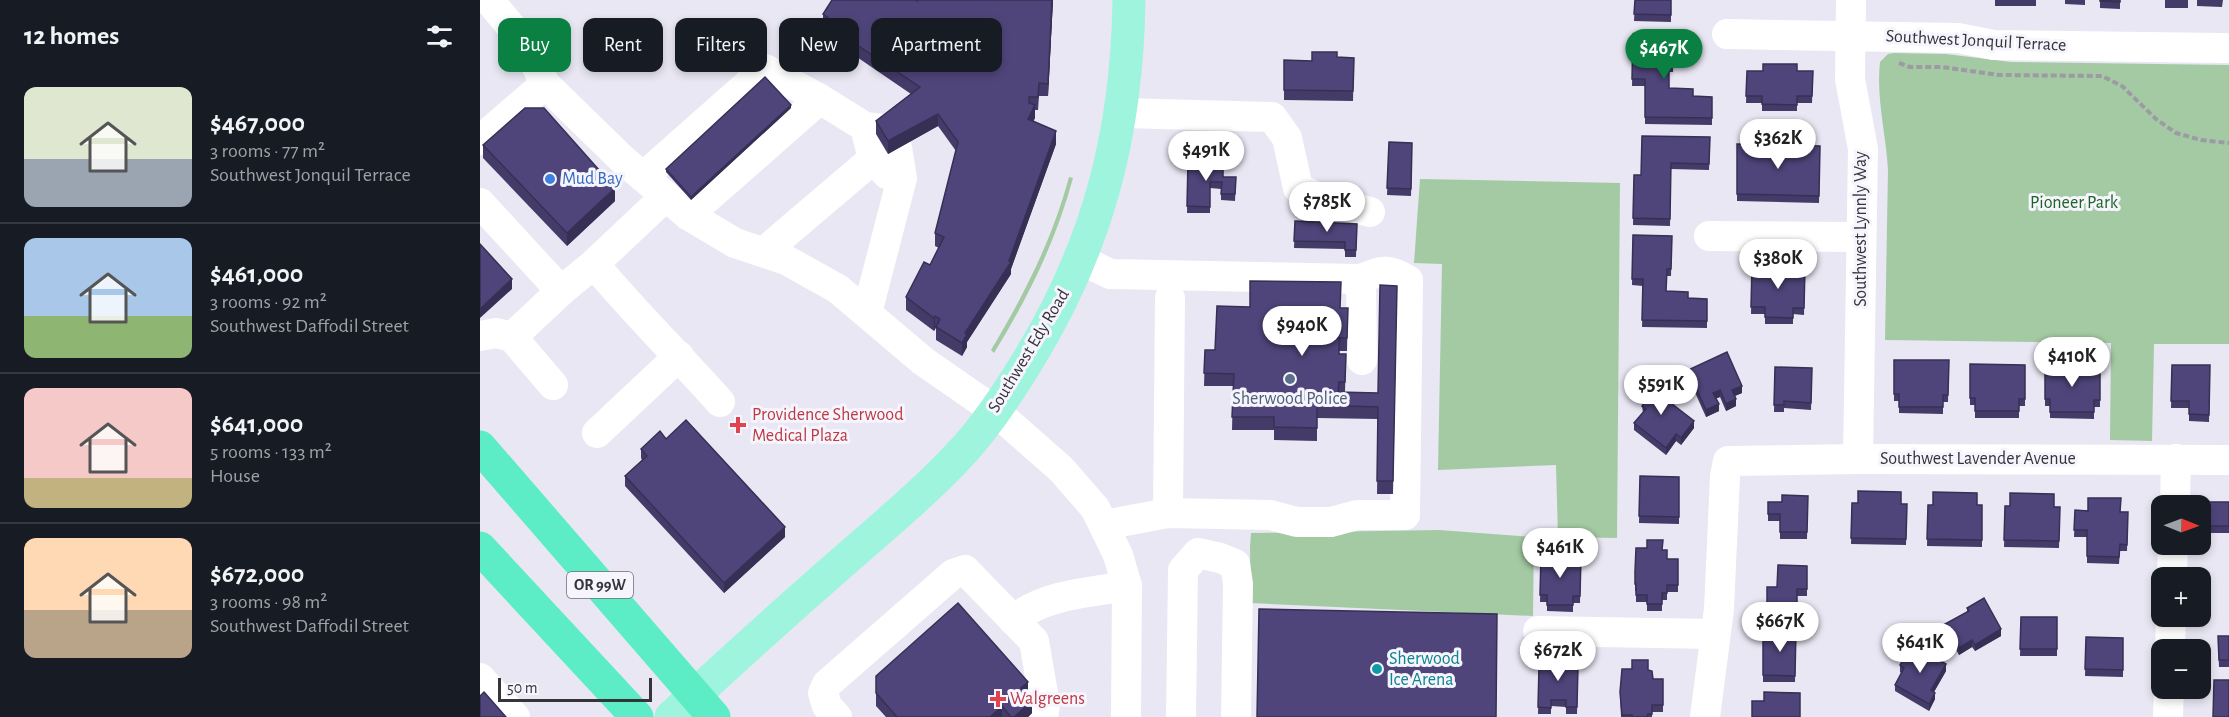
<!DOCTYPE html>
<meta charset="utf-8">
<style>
body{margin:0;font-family:"Alegreya Sans",sans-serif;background:#20242c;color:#f1f3f6;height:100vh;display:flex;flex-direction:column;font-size:22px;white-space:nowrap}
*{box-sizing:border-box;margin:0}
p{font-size:20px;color:#9ea1a6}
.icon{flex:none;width:33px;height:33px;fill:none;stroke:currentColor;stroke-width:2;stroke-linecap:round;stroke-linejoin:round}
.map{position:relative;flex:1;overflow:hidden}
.side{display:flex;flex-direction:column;background:#171b24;width:480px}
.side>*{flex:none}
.hud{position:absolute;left:18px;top:18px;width:570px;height:54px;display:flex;gap:12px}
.needle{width:39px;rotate:91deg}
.tools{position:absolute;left:1671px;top:495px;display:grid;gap:12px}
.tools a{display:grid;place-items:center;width:60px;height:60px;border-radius:12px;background:#171b24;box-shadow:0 3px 9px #0003;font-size:30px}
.scale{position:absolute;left:18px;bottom:15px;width:154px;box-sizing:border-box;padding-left:6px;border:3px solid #353439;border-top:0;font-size:16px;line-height:21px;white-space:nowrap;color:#353439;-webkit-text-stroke:4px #f6f5fe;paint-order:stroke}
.price{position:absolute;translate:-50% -51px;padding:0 14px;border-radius:21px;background:#fff;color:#222;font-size:20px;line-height:39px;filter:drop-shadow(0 2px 3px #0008)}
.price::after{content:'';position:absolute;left:50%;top:36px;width:18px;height:14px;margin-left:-9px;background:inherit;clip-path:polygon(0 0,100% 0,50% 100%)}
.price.on{background:#0b8043;color:#fff}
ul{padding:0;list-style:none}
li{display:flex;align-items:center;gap:18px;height:150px;padding:0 24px}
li+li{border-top:2px solid #363941}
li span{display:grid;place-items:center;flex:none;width:168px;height:120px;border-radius:12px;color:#555}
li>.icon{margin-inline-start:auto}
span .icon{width:72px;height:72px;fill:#fffc;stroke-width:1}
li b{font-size:26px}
h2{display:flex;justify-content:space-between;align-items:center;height:72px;padding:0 24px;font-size:26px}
.pill{padding:0 21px;border-radius:12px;background:#171b24;box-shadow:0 3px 9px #0003;font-size:21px;line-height:54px}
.pill.on{background:#0b8043;color:#fff}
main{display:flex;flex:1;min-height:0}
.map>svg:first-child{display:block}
.green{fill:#a3caa3}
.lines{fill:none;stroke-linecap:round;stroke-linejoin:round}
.path{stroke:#9c9ba4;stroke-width:4;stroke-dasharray:6 3;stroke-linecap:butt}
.minor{stroke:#fff;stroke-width:30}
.major{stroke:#9ef4dd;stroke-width:33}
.highway{stroke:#5dedc6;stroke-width:33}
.wall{fill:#443b69}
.shaded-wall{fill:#373055}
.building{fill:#4f457a;stroke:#373055;stroke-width:1.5}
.shop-dot{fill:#3f7fe0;stroke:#f6f5fe;stroke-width:2}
.service-dot{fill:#5c6f8a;stroke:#f6f5fe;stroke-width:2}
.health-dot{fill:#e0444e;stroke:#f6f5fe;stroke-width:2}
.culture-dot{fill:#0f9aa8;stroke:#f6f5fe;stroke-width:2}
.labels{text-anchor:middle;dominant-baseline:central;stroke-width:6;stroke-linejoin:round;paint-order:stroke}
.shield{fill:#f6f5fe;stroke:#6f6e74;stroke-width:1.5}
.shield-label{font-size:16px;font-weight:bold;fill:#353439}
.street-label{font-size:18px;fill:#353439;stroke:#f6f5fe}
.shop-label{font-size:18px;fill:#366cbe;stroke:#f6f5fe;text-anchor:start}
.park-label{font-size:18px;fill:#1e6325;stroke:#f6f5fe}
.service-label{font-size:18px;fill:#4e5e75;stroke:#f6f5fe}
.health-label{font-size:18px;fill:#be3a42;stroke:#f6f5fe;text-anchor:start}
.culture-label{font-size:18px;fill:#0d838f;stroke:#f6f5fe;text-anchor:start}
</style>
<main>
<section class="side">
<h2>12 homes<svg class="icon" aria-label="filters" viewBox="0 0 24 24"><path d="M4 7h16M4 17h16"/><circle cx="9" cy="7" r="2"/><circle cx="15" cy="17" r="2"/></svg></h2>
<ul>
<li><span style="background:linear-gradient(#dfe7d0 60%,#9aa5b1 0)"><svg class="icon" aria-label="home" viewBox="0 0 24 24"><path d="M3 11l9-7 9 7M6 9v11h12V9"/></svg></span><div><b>$467,000</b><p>3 rooms · 77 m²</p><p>Southwest Jonquil Terrace</p></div></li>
<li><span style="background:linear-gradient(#a9c7e8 65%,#8fb573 0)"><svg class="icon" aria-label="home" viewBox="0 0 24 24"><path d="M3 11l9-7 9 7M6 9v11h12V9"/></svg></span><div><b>$461,000</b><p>3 rooms · 92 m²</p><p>Southwest Daffodil Street</p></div></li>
<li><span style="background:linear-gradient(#f6c9c9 75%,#c2b280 0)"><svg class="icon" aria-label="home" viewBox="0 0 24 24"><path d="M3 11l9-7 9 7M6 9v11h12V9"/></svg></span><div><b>$641,000</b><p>5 rooms · 133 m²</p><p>House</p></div></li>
<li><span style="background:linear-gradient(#ffd9b3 60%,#b9a48a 0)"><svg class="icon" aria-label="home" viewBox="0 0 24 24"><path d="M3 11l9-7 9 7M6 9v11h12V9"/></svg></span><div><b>$672,000</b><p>3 rooms · 98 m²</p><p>Southwest Daffodil Street</p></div></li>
</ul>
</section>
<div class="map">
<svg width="1749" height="717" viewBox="0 0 1749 717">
<rect width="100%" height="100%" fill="#e8e7f3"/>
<g class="green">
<path d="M1414 53 1466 54 1531 62 1749 65V344H1674L1672 441 1630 440 1631 343 1405 340 1408 170C1406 134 1396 98 1400 62L1408 54Z"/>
<path d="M589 177 593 178C576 241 548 298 514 353L511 350C544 295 572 240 589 177Z"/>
<path d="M940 179 1140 183 1137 538 1078 537 1076 465 958 470 962 264 934 263Z"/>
<path d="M959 530 1054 537 1053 616 771 603 770 547 771 533Z"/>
</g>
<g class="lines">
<path class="path" d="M1419 63 1430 67H1462L1519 75 1622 76 1642 86 1676 119 1696 133 1721 140 1749 143"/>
<g class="minor">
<path d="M9 0 47 46 65 84 142 159 208 215 255 243 306 260 358 289 443 361 515 411 581 469 615 508 638 555 647 586 646 717"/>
<path d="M1371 0 1370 79 1383 149 1378 459"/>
<path d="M1247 34 1478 38 1514 45 1745 48"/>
<path d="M340 99 385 127 403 129"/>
<path d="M641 113 792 117 807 138 818 188 841 199 890 212"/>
<path d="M385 127 393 159 407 174"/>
<path d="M0 140 65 84"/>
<path d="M163 177 285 69 340 99 208 215"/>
<path d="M0 203 81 291 114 264 186 196"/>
<path d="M1229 236 1381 237"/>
<path d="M285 251 393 159"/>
<path d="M600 259 630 274 881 279 882 360"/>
<path d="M114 264C154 312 198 355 240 402"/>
<path d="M387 313 422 178 417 148"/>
<path d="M0 336 16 333 32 337 73 385"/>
<path d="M32 337 81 291"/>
<path d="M117 433 199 356"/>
<path d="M1695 506 1696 459"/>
<path d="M688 513 690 298"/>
<path d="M624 525 688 513 790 515 817 522H851L877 515H925L928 280C908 268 901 270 881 279"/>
<path d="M1692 578 1693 544"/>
<path d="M533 620C565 594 608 593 647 586"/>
<path d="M1058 631 1235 634"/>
<path d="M1690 650 1691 616"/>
<path d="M0 678 35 717"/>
<path d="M357 717 347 706 343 693 347 684 473 574 485 570 554 641 565 705 563 717"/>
<path d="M701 717 703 570 718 553 740 558 755 564 758 584 756 717"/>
<path d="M1225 717 1239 609 1245 476 1248 461 1378 459 1749 460"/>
<path d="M1688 717 1689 688"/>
</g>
<path class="major" d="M191 717C251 661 312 606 373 553 411 520 450 487 483 451 508 424 528 393 547 362 618 247 647 134 649 0"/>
<g class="highway">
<path d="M0 447 234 717"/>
<path d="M0 548 157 717"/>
</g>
</g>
<g class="wall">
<path d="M573 0 568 96H559L558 110H555V118L553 121 576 144 531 269V274L487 342V347L482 356 456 340V328L454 331 426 310V297L450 265 459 248 455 246V233L476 151 458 126 408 154 396 134V121L431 94 371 53 367 60 354 51V40L352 38V33L343 27V14L437 1Z"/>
<path d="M1155 0H1191V22L1154 21Z"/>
<rect x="1515" y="0" width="41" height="6"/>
<path d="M1585 0H1605V5L1585 4Z"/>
<path d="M1620 0H1640V9L1620 8Z"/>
<rect x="1685" y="0" width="23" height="8"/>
<path d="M1717 0H1743L1742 7 1717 6Z"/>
<path d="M1153 34 1194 35 1193 72H1189V88L1213 96 1232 97V125L1165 124V86H1152Z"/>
<path d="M857 57 874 58 873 101 804 100V60L832 61Z"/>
<path d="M1267 71H1333L1332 103H1317V111H1282V103H1266Z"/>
<path d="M311 108 211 200 186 172V169Z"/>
<path d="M1230 137 1229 170 1191 169 1190 226 1153 225 1154 175H1161Z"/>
<path d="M909 142 932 143 931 196 907 195Z"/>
<path d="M1257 144 1340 146 1339 203 1257 201Z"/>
<path d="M3 145 135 201 87 246 3 158Z"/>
<path d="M708 161 743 177H756L755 201 741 200V189L730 188V213H707Z"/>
<path d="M815 221 877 224 876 257H865V249L814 248Z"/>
<path d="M1153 235 1192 236 1191 276H1187L1186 291 1208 298 1227 299V328L1162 327 1163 286 1152 285Z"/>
<path d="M1272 266 1325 267 1324 315 1313 314V324H1285V314H1271Z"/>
<path d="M917 286 913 494H897L898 419 837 418V441L794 440V430H752L753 386H724L725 350H735L861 308H868L867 351H859V354H866L865 392 898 393Z"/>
<path d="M1414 360H1469L1468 402H1463V414L1419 413V401H1414Z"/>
<path d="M1490 364 1545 365V406H1539V418H1495V405H1490Z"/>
<path d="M1565 365 1620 366V407H1614V419L1570 418V406H1565Z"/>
<path d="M1692 365H1730L1729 422 1709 421V408H1691Z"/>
<path d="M1295 367 1332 368 1331 410 1304 408V412H1294Z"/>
<path d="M1208 370 1262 393 1255 396 1256 406 1246 411 1240 397 1236 398 1239 411 1226 417 1208 377Z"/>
<path d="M1156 393 1190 402 1214 428 1201 445 1196 441 1186 455 1154 430V423L1163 413 1162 406 1163 405 1156 399Z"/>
<path d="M186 439 305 537 244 593 145 486V476L162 460 161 458V449Z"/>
<path d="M1160 476 1199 477V524L1159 523Z"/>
<path d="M1328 496 1327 539H1300V521H1288V502H1302Z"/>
<path d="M1728 502H1749V533H1727Z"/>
<path d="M1372 503 1427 504 1426 545 1371 544Z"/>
<path d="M1448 505H1502V547L1447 546Z"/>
<path d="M1525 506 1580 507 1579 548 1524 547Z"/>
<path d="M1595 510 1648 512 1647 551H1640L1639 564 1607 563V537H1594Z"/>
<path d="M1182 550 1187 559H1198V592H1187V600H1182V611H1167V602H1156V591H1155V571Z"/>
<path d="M1061 556 1101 557 1100 603H1093V612L1067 611V602H1060Z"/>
<path d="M1327 566V596H1317V618L1287 617V587H1297Z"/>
<path d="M1487 608 1521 636 1495 651 1492 647 1479 655 1465 631V624L1487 612Z"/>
<path d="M1541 617H1577V656H1540Z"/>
<path d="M1316 629 1315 682H1283V639H1287Z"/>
<path d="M1738 636H1749V667H1739Z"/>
<path d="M1606 637 1643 638V677L1605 676Z"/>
<path d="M1420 665 1466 671 1454 692 1455 699 1449 711 1415 691V685L1421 673 1420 672Z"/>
<path d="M1059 666H1098L1097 714H1086V707L1071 706V714H1058Z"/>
<path d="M1168 670 1173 679H1183V712H1172V717H1141L1140 692Z"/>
<path d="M396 676 548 695 552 713 548 717H406L396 706Z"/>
</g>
<g class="shaded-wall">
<path d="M572 0H573L568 96V84Z"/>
<path d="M371 41V53L367 60V47Z"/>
<path d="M311 105V108L211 200V197Z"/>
<path d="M555 105V118L548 132V119Z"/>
<path d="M458 114V126L408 154V141Z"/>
<path d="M576 131V144L531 269V274L487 342V347L482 356V343L485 333 529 261Z"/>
<path d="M135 188V201L87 246V233Z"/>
<path d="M32 279V289L0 318V309Z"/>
<path d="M455 316V328L454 331V318Z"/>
<path d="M1262 386V393L1252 397V390Z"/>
<path d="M1240 390V397L1233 400V393Z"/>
<path d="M1256 399V406L1246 411V404Z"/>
<path d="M1239 404V411L1226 417V410Z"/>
<path d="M1214 421V428L1201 445V438Z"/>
<path d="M1196 434V441L1186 455V448Z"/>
<path d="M305 527V537L244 593V583Z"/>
<path d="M1521 629V636L1495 651V645Z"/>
<path d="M1492 640V647L1479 655V648Z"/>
<path d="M1466 664V671L1451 697V690Z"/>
<path d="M548 682V695L541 701V688Z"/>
<path d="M1455 693V699L1449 711V704Z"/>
<path d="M552 701V713L548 717H534Z"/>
<path d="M522 706V717H510Z"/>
</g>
<g class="building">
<path d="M352 0H436L437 1V0H572L568 84 559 83 558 97H549V103L555 105 548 119 576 131 529 261 531 262 485 333 487 334 482 343 456 327 460 319 455 316 454 318 426 297 444 262 450 265 464 237 455 233 478 142 458 114 408 141 396 121 440 87 371 41 367 47 354 38 358 30 352 26 354 22 343 14Z"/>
<path d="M1155 0H1191V15L1154 14Z"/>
<path d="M1620 0H1640V2L1620 1Z"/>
<path d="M1153 34 1194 35 1193 65H1189V88L1213 89V96L1232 97V118L1165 117V79H1152Z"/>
<path d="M832 52H857V57L874 58 873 91 804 90V60L832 61Z"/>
<path d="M1283 64H1317V71H1333L1332 96H1317V105L1282 104V96H1266L1267 71H1283Z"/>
<path d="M285 77 311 105 211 197 186 169Z"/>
<path d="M45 108H64L135 188 87 233 3 145Z"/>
<path d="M1162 136 1230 137 1229 164 1191 163 1190 219 1153 218 1154 175H1161Z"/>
<path d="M909 142 932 143 931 189 907 188Z"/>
<path d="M1257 144 1340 146 1339 196 1257 194Z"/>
<path d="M708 161 743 162V177H756L755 194H741L742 182H730V207L707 206Z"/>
<path d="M815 221 877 224 876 250H865V242L814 241Z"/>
<path d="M1153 235 1192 236 1191 269H1187L1186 291 1208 292V298L1227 299V321L1162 320 1163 279H1152Z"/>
<path d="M0 244 32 279 0 309Z"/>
<path d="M1272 266 1325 267 1324 308H1313V318L1285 317V307H1271Z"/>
<path d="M770 281 861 282 860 308H868L867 338H859V354H866L865 382H859L858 392 898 393 900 285 917 286 913 481H897L898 407 837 405V428L794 427V417H752L754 374 724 373 725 350H735L737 306 770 307Z"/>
<path d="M1247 352 1262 386 1252 390 1256 399 1246 404 1240 390 1233 393 1239 404 1226 410 1208 370Z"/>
<path d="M1414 360H1469L1468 395H1463V407H1419V394H1414Z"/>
<path d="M1490 364 1545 365V399H1539V411H1495V398H1490Z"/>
<path d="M1565 365 1620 366V400H1614V412H1570V399H1565Z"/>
<path d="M1692 365H1730L1729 415 1709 414V401H1691Z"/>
<path d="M1295 367 1332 368 1331 403 1304 401V405H1294Z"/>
<path d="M1167 379 1190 397 1187 400 1214 421 1201 438 1196 434 1186 448 1154 423 1166 409 1162 406 1167 400 1156 393Z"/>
<path d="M206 420 305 527 244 583 145 476 167 456 161 449 180 431 186 439Z"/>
<path d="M1160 476 1199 477V517L1159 516Z"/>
<path d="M1378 491 1421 492V504H1427L1426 539 1371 538 1372 503H1378Z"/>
<path d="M1453 492 1497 493V505H1502V540L1447 539 1448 505H1453Z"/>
<path d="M1530 493 1574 494V507H1580L1579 541 1524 540 1525 506H1530Z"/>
<path d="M1302 495 1328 496 1327 532H1300V514H1288V502H1302Z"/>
<path d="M1608 498H1641L1640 512H1648L1647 545 1640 544 1639 557 1607 556V530H1594L1595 510 1608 511Z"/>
<path d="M1728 502H1749V526H1727Z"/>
<path d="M1167 540H1183L1182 550H1187V559H1198V585H1187V593H1182V604H1167V595H1156V584H1155V571L1156 548H1167Z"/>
<path d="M1061 556 1101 557 1100 596H1093V605H1067V595H1060Z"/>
<path d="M1298 565 1327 566V589H1317V611L1287 610V587H1297Z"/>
<path d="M1504 598 1521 629 1495 645 1492 640 1479 648 1465 624 1489 611 1487 608Z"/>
<path d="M478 603 548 682 541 688 552 701 534 717H531L522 706 510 717H417L396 693V676Z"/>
<path d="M779 609 1017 614 1016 717H777Z"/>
<path d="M1541 617H1577V649H1540Z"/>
<path d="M1287 629H1316L1315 676 1283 675V639H1287Z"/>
<path d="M1738 636H1749V660H1739Z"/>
<path d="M1606 637 1643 638V670L1605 669Z"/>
<path d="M1432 645 1466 664 1451 690 1455 693 1449 704 1415 685 1424 668 1420 665Z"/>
<path d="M1064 657H1092L1091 666H1098L1097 707H1086V700H1071V708L1058 707 1059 666H1064Z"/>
<path d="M1152 660H1168V670L1172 671 1173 679H1183V705H1172V714H1168L1167 717H1152V715H1142L1140 692 1142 669H1152Z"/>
<path d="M1734 680H1749V717H1733Z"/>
<path d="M4 692 26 717H0V696Z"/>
<path d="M1284 692 1320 693V717H1272V701H1284Z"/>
</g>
<circle class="shop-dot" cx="70" cy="179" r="6"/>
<circle class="service-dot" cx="810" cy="379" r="6"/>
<g class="health-dot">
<path d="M255 416h6v6h6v6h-6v6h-6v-6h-6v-6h6z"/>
<path d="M515 690h6v6h6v6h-6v6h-6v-6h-6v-6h6z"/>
</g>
<circle class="culture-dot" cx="897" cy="669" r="6"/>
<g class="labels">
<rect class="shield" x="87" y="572" width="66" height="26" rx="4.5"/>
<g class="shield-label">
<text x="120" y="585">OR 99W</text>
</g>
<g class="street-label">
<text transform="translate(1496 41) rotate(3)">Southwest Jonquil Terrace</text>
<text transform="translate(1381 229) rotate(-90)">Southwest Lynnly Way</text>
<text transform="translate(549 351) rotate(-59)">Southwest Edy Road</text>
<text x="1498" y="459">Southwest Lavender Avenue</text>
</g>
<g class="shop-label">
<text x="82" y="179">Mud Bay</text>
</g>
<g class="park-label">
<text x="1594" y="203">Pioneer Park</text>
</g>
<g class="service-label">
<text x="810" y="399">Sherwood Police</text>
</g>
<g class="health-label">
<text x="272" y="415">Providence Sherwood<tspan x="272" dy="21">Medical Plaza</tspan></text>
<text x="530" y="699">Walgreens</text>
</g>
<g class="culture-label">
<text x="909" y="659">Sherwood<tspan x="909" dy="21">Ice Arena</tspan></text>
</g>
</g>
</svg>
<div class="tools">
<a><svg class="needle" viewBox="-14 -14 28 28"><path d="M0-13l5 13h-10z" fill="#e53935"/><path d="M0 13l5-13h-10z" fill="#9ea1a6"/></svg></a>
<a>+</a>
<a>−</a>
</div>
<div class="scale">50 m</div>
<b class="price on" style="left:1184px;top:80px">$467K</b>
<b class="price" style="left:1298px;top:170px">$362K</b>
<b class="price" style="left:726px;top:182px">$491K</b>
<b class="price" style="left:847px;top:233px">$785K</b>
<b class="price" style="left:1298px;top:290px">$380K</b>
<b class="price" style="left:822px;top:357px">$940K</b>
<b class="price" style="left:1592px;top:388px">$410K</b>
<b class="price" style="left:1181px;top:416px">$591K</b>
<b class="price" style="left:1080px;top:579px">$461K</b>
<b class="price" style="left:1300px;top:653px">$667K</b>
<b class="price" style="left:1440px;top:674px">$641K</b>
<b class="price" style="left:1078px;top:682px">$672K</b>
<div class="hud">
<a class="pill on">Buy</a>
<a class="pill">Rent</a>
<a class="pill">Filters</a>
<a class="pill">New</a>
<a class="pill">Apartment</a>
</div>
</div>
</main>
